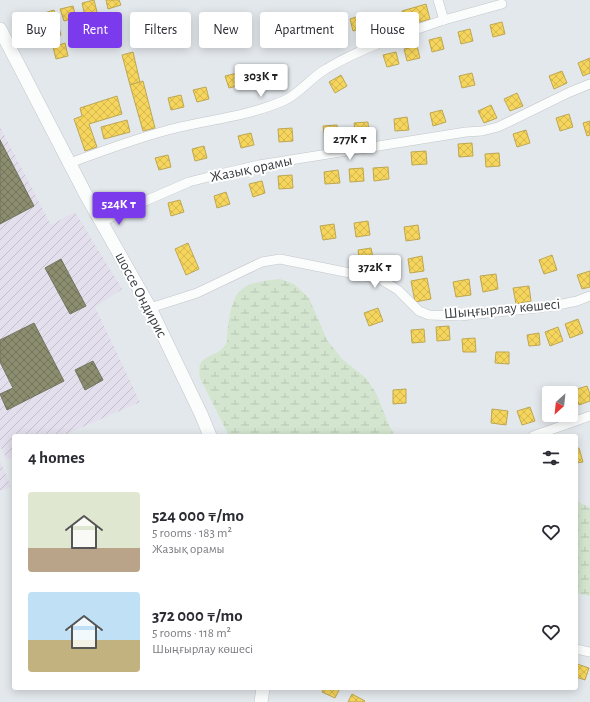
<!DOCTYPE html>
<meta charset="utf-8">
<style>
body{margin:0;font-family:"Alegreya Sans",sans-serif;background:#f2f2f3;color:#2b2b33;height:100vh;display:flex;flex-direction:column;font-size:15px;white-space:nowrap}
*{box-sizing:border-box;margin:0}
p{font-size:13px;color:#7c7c81}
.icon{flex:none;width:22px;height:22px;fill:none;stroke:currentColor;stroke-width:2;stroke-linecap:round;stroke-linejoin:round}
.map{position:relative;flex:1;overflow:hidden}
.drawer{position:absolute;left:12px;top:434px;width:566px;height:256px;display:flex;flex-direction:column;background:#fff;border-radius:4px;box-shadow:0 2px 10px #0003}
.drawer>*{flex:none}
.banner{position:absolute;left:12px;top:12px;width:566px;height:36px;display:flex;gap:8px}
.needle{width:26px;rotate:207deg}
.fabs{position:absolute;left:542px;top:386px;display:grid;gap:8px}
.fabs a{display:grid;place-items:center;width:36px;height:36px;border-radius:4px;background:#fff;box-shadow:0 2px 10px #0003;font-size:20px}
.price{position:absolute;translate:-50% -34px;padding:0 9px;border-radius:4px;background:#fff;color:#222;font-size:13px;line-height:26px;filter:drop-shadow(0 1px 2px #0008)}
.price::after{content:'';position:absolute;left:50%;top:24px;width:12px;height:9px;margin-left:-6px;background:inherit;clip-path:polygon(0 0,100% 0,50% 100%)}
.price.active{background:#7c3aed;color:#fff}
ul{padding:0;list-style:none}
li{display:flex;align-items:center;gap:12px;height:100px;padding:0 16px}
li span{display:grid;place-items:center;flex:none;width:112px;height:80px;border-radius:4px;color:#555}
li>.icon{margin-inline-start:auto}
span .icon{width:48px;height:48px;fill:#fffc;stroke-width:1}
li b{font-size:17px}
h2{display:flex;justify-content:space-between;align-items:center;height:48px;padding:0 16px;font-size:17px}
.tag{padding:0 14px;border-radius:4px;background:#fff;box-shadow:0 2px 10px #0003;font-size:14px;line-height:36px}
.tag.active{background:#7c3aed;color:#fff}
.map>svg:first-child{display:block}
.industrial{fill:url(#industrial-furrows)}
.wetland{fill:url(#wetland-marsh)}
.homes{fill:url(#homes-cross-hatch);stroke:#bda753}
.industry{fill:url(#industry-cross-hatch);stroke:#737460}
.lines{fill:none;stroke-linecap:round;stroke-linejoin:round}
.street-casing{stroke:#c2c6c9;stroke-width:10}
.secondary-casing{stroke:#c2c6c9;stroke-width:14}
.street{stroke:#fbfcfc;stroke-width:9}
.secondary{stroke:#fbfcfc;stroke-width:13}
.labels{text-anchor:middle;dominant-baseline:central;stroke-width:4;stroke-linejoin:round;paint-order:stroke}
.street-label{font-size:15px;fill:#393c3f;stroke:#fff}
</style>
<div class="map">
<svg width="590" height="702" viewBox="0 0 590 702">
<defs>
<pattern id="industrial-furrows" width="10" height="10" patternUnits="userSpaceOnUse"><rect width="10" height="10" fill="#e3dfec"/><path d="M-1 1l2-2M0 10L10 0M9 11l2-2" fill="none" stroke="#c4c0cb"/></pattern>
<pattern id="wetland-marsh" width="20" height="14" patternUnits="userSpaceOnUse"><rect width="20" height="14" fill="#d3e5ce"/><path d="M1 5h8M5 5V1M11 12h8M15 12V8" fill="none" stroke="#b6c5b2"/></pattern>
<pattern id="homes-cross-hatch" width="8" height="8" patternUnits="userSpaceOnUse"><rect width="8" height="8" fill="#f6d55c"/><path d="M0 0l8 8M0 8l8-8" fill="none" stroke="#d4b851"/></pattern>
<pattern id="industry-cross-hatch" width="8" height="8" patternUnits="userSpaceOnUse"><rect width="8" height="8" fill="#8c8c6e"/><path d="M0 0l8 8M0 8l8-8" fill="none" stroke="#73745c"/></pattern>
</defs>
<rect width="100%" height="100%" fill="#e3e8ec"/>
<g class="industrial">
<path d="M0 127 51 225 75 212 122 289 95 307 140 402 62 436H14V457L7 460 0 446Z"/>
<path d="M0 461 11 487 0 491Z"/>
</g>
<g class="wetland">
<path d="M280 279 294 284 309 298 327 340 342 359 366 378 376 393 389 425 395 436H229L200 378C197 359 204 359 218 352 222 350 225 345 227 342 227 330 230 301 239 292 249 281 266 281 280 279Z"/>
<path d="M576 501 590 508V596L576 593Z"/>
</g>
<g class="homes">
<path d="M94 0 97 12 85 16 82 3Z"/>
<path d="M106 0H119L121 5 108 9Z"/>
<path d="M426 4 430 19 406 26 402 11Z"/>
<path d="M73 6 76 18 64 21 60 9Z"/>
<path d="M54 10 61 35 48 38 41 14Z"/>
<path d="M362 15 365 28 353 31 350 19Z"/>
<path d="M227 17 230 30 218 33 214 21Z"/>
<path d="M502 22 505 34 493 37 490 25Z"/>
<path d="M315 27 318 39 306 42 302 30Z"/>
<path d="M470 29 473 41 461 44 458 32Z"/>
<path d="M441 37 444 49 432 52 429 40Z"/>
<path d="M65 43 68 56 56 59 53 47Z"/>
<path d="M417 46 420 58 407 61 404 49Z"/>
<path d="M133 52 140 82 130 85 122 55Z"/>
<path d="M396 52 399 64 387 67 383 55Z"/>
<path d="M590 58V73L583 76 578 63Z"/>
<path d="M269 66 272 78 260 82 257 69Z"/>
<path d="M562 71 567 83 554 89 549 76Z"/>
<path d="M238 73 241 85 229 88 225 76Z"/>
<path d="M472 73 475 85 462 88 459 76Z"/>
<path d="M341 75 347 86 335 93 329 82Z"/>
<path d="M143 81 155 128 143 131 130 85Z"/>
<path d="M206 87 209 99 197 102 193 90Z"/>
<path d="M517 93 523 106 510 111 504 99Z"/>
<path d="M181 95 184 107 171 110 168 98Z"/>
<path d="M117 96 122 114 89 124 97 147 85 151 74 119 82 116 80 108Z"/>
<path d="M491 105 497 118 484 123 478 111Z"/>
<path d="M442 110 446 122 433 126 430 113Z"/>
<path d="M569 114 573 127 560 131 556 118Z"/>
<path d="M407 117 409 130 395 131 394 119Z"/>
<path d="M127 120 130 132 104 139 101 127Z"/>
<path d="M590 121V135L587 136 583 123Z"/>
<path d="M368 122 369 134 356 136 354 123Z"/>
<path d="M337 125 338 137 325 138 323 126Z"/>
<path d="M292 128 293 141 279 142 278 129Z"/>
<path d="M526 130 530 143 517 147 513 134Z"/>
<path d="M251 133 254 145 241 148 238 136Z"/>
<path d="M472 143 473 156 459 157 458 144Z"/>
<path d="M204 146 207 158 195 161 192 149Z"/>
<path d="M426 151 427 164 412 165 411 152Z"/>
<path d="M499 153 500 166 486 167 485 154Z"/>
<path d="M168 155 171 167 159 170 155 158Z"/>
<path d="M388 167 389 179 374 181 373 168Z"/>
<path d="M363 168 364 181 350 182 349 169Z"/>
<path d="M338 170 340 183 325 184 324 172Z"/>
<path d="M292 175 293 188 279 189 278 176Z"/>
<path d="M262 181 265 193 253 197 249 184Z"/>
<path d="M226 192 230 204 217 208 214 196Z"/>
<path d="M180 200 184 212 171 216 168 203Z"/>
<path d="M368 221 370 235 356 237 354 223Z"/>
<path d="M334 224 336 238 323 240 320 226Z"/>
<path d="M418 225 420 239 406 241 404 227Z"/>
<path d="M188 243 199 269 186 275 175 249Z"/>
<path d="M371 248 374 262 360 264 358 250Z"/>
<path d="M552 255 557 270 544 274 539 260Z"/>
<path d="M422 256 424 271 410 273 408 259Z"/>
<path d="M590 271V287L582 289 577 275Z"/>
<path d="M496 274 498 289 483 292 480 276Z"/>
<path d="M427 278 431 299 415 302 411 281Z"/>
<path d="M469 279 471 295 456 297 453 282Z"/>
<path d="M529 286 531 301 516 304 513 288Z"/>
<path d="M378 308 383 321 369 326 364 313Z"/>
<path d="M578 319 583 333 570 338 565 324Z"/>
<path d="M449 326 450 340 437 341 436 327Z"/>
<path d="M558 327 563 341 550 346 545 332Z"/>
<path d="M424 329 425 342 412 343 411 330Z"/>
<path d="M539 333 540 345 529 346 527 335Z"/>
<path d="M475 338 476 352H463L462 339Z"/>
<path d="M496 352H509V364L495 363Z"/>
<path d="M587 386 590 394V401L579 405 574 390Z"/>
<path d="M406 389V403L393 404V390Z"/>
<path d="M530 407 535 421 522 425 517 411Z"/>
<path d="M492 409 508 411 506 425 491 423Z"/>
<path d="M552 415H566L553 419Z"/>
<path d="M579 448 583 462 576 463V449Z"/>
<path d="M577 664 589 668 585 680 576 677Z"/>
<path d="M324 688H340L335 698 322 692Z"/>
<path d="M352 694 365 701 364 702H348Z"/>
</g>
<g class="industry">
<path d="M0 140 34 206 0 224Z"/>
<path d="M61 259 86 306 70 314 45 268Z"/>
<path d="M34 323 64 381 7 410 0 394 13 388 0 362V340Z"/>
<path d="M93 361 103 380 85 390 75 370Z"/>
</g>
<g class="lines">
<g class="street-casing">
<g id="street">
<path d="M444 20 502 4"/>
<path d="M70 163C102 151 135 139 168 130 206 120 246 117 283 101 300 94 310 78 326 69 363 47 403 34 444 20L438 0"/>
<path d="M102 222 129 208 189 182 220 174 259 165 466 132 482 131 498 127 570 92 590 84"/>
<path d="M150 308 197 293 262 262 280 259 380 279 398 290 419 311 429 315 460 316 537 308 553 306 577 301 590 296"/>
<path d="M533 436 590 416"/>
<path d="M576 649 590 652"/>
</g>
</g>
<g class="secondary-casing">
<g id="secondary">
<path d="M0 29 86 195 150 308 201 414 210 436"/>
<path d="M261 702 263 688"/>
</g>
</g>
<use href="#street" class="street"/>
<use href="#secondary" class="secondary"/>
</g>
<g class="labels">
<g class="street-label">
<text transform="translate(251 169) rotate(-12)">Жазық орамы</text>
<text transform="translate(141 295) rotate(62)">шоссе Ондирис</text>
<text transform="translate(502 309) rotate(-5)">Шыңғырлау көшесі</text>
</g>
</g>
</svg>
<div class="fabs">
<a><svg class="needle" viewBox="-14 -14 28 28"><path d="M0-13l5 13h-10z" fill="#e53935"/><path d="M0 13l5-13h-10z" fill="#7c7c81"/></svg></a>
</div>
<b class="price" style="left:261px;top:98px">303K ₸</b>
<b class="price" style="left:350px;top:161px">277K ₸</b>
<b class="price active" style="left:119px;top:226px">524K ₸</b>
<b class="price" style="left:375px;top:289px">372K ₸</b>
<div class="banner">
<a class="tag">Buy</a>
<a class="tag active">Rent</a>
<a class="tag">Filters</a>
<a class="tag">New</a>
<a class="tag">Apartment</a>
<a class="tag">House</a>
</div>
<section class="drawer">
<h2>4 homes<svg class="icon" aria-label="filters" viewBox="0 0 24 24"><path d="M4 7h16M4 17h16"/><circle cx="9" cy="7" r="2"/><circle cx="15" cy="17" r="2"/></svg></h2>
<ul>
<li><span style="background:linear-gradient(#dfe7d0 70%,#b9a48a 0)"><svg class="icon" aria-label="home" viewBox="0 0 24 24"><path d="M3 11l9-7 9 7M6 9v11h12V9"/></svg></span><div><b>524 000 ₸/mo</b><p>5 rooms · 183 m²</p><p>Жазық орамы</p></div><svg class="icon" aria-label="heart" viewBox="0 0 24 24"><path d="M12 20l-8-8c-3-5 5-10 8-4 3-6 11-1 8 4z"/></svg></li>
<li><span style="background:linear-gradient(#bfe0f5 60%,#c2b280 0)"><svg class="icon" aria-label="home" viewBox="0 0 24 24"><path d="M3 11l9-7 9 7M6 9v11h12V9"/></svg></span><div><b>372 000 ₸/mo</b><p>5 rooms · 118 m²</p><p>Шыңғырлау көшесі</p></div><svg class="icon" aria-label="heart" viewBox="0 0 24 24"><path d="M12 20l-8-8c-3-5 5-10 8-4 3-6 11-1 8 4z"/></svg></li>
</ul>
</section>
</div>
